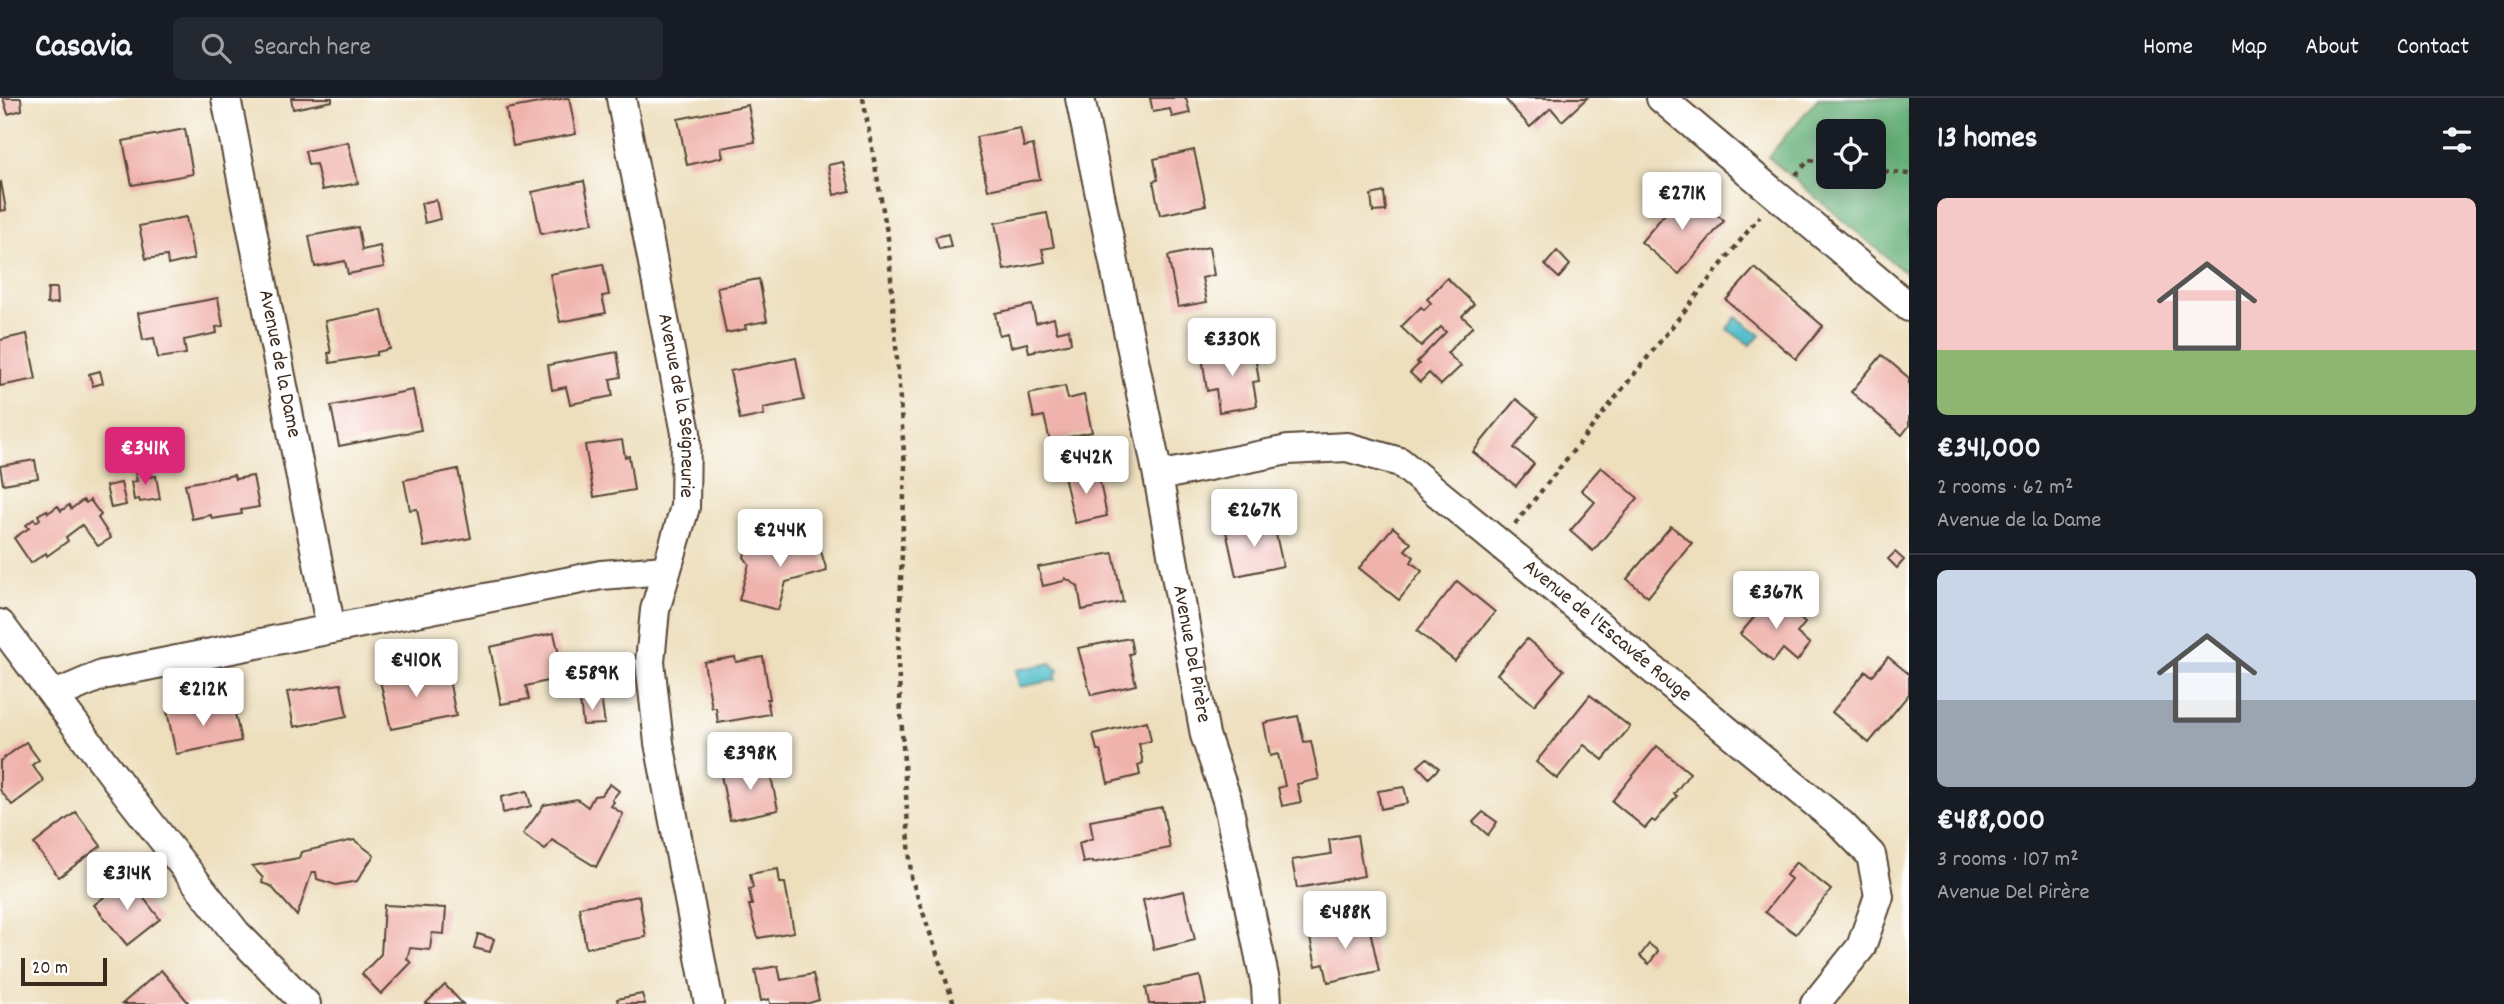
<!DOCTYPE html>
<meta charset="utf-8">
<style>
body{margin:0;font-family:Dekko,sans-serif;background:#242831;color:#f1f3f6;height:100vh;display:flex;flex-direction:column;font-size:26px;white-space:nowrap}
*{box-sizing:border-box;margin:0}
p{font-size:23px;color:#9ea1a6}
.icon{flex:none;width:38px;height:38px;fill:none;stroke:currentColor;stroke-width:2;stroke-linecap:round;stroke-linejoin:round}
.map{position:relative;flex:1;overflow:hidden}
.side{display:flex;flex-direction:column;background:#171b24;width:595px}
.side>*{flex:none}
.buttons{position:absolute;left:1816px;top:21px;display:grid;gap:14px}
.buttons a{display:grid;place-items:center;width:70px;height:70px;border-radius:10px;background:#171b24;box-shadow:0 4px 18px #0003;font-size:35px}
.scale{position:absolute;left:21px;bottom:18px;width:86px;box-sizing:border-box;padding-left:7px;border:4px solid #3b2a1e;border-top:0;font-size:19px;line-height:24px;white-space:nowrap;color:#3b2a1e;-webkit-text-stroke:5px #fff;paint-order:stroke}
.price{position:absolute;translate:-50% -60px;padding:0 16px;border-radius:7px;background:#fff;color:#222;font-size:23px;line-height:46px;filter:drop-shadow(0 2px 4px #0008)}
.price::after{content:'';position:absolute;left:50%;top:42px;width:21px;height:16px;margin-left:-10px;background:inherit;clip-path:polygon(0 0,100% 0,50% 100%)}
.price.selected{background:#db2777;color:#fff}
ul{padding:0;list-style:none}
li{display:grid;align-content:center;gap:14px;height:371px;padding:0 28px}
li+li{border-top:2px solid #363941}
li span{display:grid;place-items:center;height:217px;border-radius:10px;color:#555}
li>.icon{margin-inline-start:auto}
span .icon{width:126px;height:126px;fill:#fffc;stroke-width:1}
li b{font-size:30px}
h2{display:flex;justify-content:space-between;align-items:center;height:84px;padding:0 28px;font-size:30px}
header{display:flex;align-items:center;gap:42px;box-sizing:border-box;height:98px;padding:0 35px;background:#171b24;border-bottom:2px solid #363941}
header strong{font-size:33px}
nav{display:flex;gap:38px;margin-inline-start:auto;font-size:24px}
.search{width:490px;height:63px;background:#242831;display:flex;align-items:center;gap:18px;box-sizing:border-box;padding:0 24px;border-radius:10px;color:#9ea1a6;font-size:26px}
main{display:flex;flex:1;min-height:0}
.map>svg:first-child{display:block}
.forest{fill:#66b078;stroke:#506d4b;stroke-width:2;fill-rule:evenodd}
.water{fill:#51beca;stroke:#467474;stroke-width:2}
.building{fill:#f0b2ac}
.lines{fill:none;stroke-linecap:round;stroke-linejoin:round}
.minor-casing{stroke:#564536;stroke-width:32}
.path{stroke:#564536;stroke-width:4.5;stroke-dasharray:5 5;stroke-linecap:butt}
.minor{stroke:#fff;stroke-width:28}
.labels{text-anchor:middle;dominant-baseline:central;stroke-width:5;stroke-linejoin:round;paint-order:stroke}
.street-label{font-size:21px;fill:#3b2a1e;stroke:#fff}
</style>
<header>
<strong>Casavia</strong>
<div class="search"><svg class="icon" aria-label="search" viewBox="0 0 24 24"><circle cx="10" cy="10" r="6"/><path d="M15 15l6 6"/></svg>Search here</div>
<nav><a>Home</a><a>Map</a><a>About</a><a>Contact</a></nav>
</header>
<main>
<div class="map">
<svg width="1909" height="906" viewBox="0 0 1909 906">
<rect width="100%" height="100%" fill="#fff"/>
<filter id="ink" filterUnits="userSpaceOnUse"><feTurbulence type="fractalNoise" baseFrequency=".0143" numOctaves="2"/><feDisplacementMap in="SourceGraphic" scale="14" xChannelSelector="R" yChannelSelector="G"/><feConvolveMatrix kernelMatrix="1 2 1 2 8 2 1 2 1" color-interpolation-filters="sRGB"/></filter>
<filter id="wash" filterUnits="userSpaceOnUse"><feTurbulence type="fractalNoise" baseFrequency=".00686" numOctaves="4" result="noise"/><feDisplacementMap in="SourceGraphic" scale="28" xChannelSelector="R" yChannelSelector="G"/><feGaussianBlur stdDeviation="1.57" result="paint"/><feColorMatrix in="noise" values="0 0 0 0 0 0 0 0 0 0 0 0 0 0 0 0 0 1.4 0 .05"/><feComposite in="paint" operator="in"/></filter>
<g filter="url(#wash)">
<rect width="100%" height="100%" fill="#eddebc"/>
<path class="forest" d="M1818 0H1909V178L1768 59ZM1829 33H1874V79H1829Z"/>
<g class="water">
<path d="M1736 219 1761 237 1750 247 1727 231Z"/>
<path d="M1052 565 1053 569 1059 572 1055 578 1056 582 1019 589 1016 572Z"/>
</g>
<g id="blocks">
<g class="building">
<path d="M3 0H21L22 12 8 16Z"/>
<path d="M291 0H332V3L293 11Z"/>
<path d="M566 0H569L576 36 513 48 506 11Z"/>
<path d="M1150 0H1186L1190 15 1172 19 1170 11 1153 14Z"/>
<path d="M1508 0H1587L1562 23 1551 10 1530 29 1506 2Z"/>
<path d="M748 7 755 44 721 50 723 59 687 67 678 21Z"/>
<path d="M1020 30 1024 49 1033 47 1040 81 988 92 976 39Z"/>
<path d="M185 31 193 76 132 87 123 43Z"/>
<path d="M348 44 358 85 322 92 316 66 308 67 305 53Z"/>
<path d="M1194 52 1206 107 1160 117 1153 83 1158 82 1154 61Z"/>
<path d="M843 64 850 93 834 97 828 67Z"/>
<path d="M584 83 593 125 541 136 532 94Z"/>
<path d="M1 84 6 112 0 113V85Z"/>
<path d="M1686 91 1724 123 1679 176 1641 144Z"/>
<path d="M1384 94 1386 113 1373 114 1371 97Z"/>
<path d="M436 102 440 121 425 125 421 105Z"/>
<path d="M1047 115 1054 149 1042 151 1045 164 1004 172 995 125Z"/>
<path d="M186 119 194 161 168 167 167 158 146 161 139 128Z"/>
<path d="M358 129 362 152 380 148 384 169 348 176 345 163 315 169 309 138Z"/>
<path d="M948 136 951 149 939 151 935 139Z"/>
<path d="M1209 149 1214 177 1202 180 1207 204 1178 209 1168 158Z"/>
<path d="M1557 153 1570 167 1559 180 1545 167Z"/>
<path d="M603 166 609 197 602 198 606 215 560 224 550 176Z"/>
<path d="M1755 170 1823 228 1796 261 1726 202Z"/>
<path d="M1447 180 1474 206 1462 218 1473 228 1447 255 1461 268 1441 287 1429 275 1420 284 1410 275 1419 266 1417 264 1446 234 1441 229 1421 248 1401 229 1421 209 1424 212 1431 205 1427 201Z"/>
<path d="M759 181 767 223 745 227 746 231 726 235 717 189Z"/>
<path d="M48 190H57L58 205 47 206Z"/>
<path d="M218 200 223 228 216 229 217 235 184 242 186 256 158 260 154 240 143 242 138 215Z"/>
<path d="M1032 207 1036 225 1054 220 1057 234 1069 231 1071 245 1029 254 1027 245 1011 249 1008 235 999 237 995 215Z"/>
<path d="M382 212 390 251 377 254V257L330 265 328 255H331L325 223Z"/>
<path d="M27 236 36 281 0 288V242Z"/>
<path d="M1254 250 1259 283 1253 284 1257 308 1219 314 1216 291 1207 293 1202 258Z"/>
<path d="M617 254 621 279 610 281 613 298 570 306 566 289 552 292 548 267Z"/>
<path d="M1882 257 1909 280V328L1902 337 1851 294Z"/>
<path d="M796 260 804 302 763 310 764 317 740 322 730 273Z"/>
<path d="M100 273 103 285 93 288 89 276Z"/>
<path d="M1065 288 1068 301 1084 297 1092 334 1050 343 1044 318 1034 320 1029 296Z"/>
<path d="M413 292 421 332 339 348 331 308Z"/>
<path d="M1516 301 1538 319 1514 350 1534 366 1516 388 1473 354Z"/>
<path d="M622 342 625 359 629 358 634 392 594 399 585 347Z"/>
<path d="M35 362 38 380 3 386 0 368Z"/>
<path d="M1601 369 1638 400 1593 453 1570 433 1595 404 1581 392Z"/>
<path d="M1097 370 1107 418 1075 425 1064 378Z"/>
<path d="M458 371 471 440 424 449 417 411 410 412 404 382Z"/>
<path d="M149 372 150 379 156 378 160 401 140 404 139 401 134 402 131 384 137 383 135 375Z"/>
<path d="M234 377 235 381 253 378 259 409 241 412 242 416 212 421 211 417 192 421 185 386Z"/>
<path d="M121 385 126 407 111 410 106 388Z"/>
<path d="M83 402 86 405 90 402 101 417 98 420 111 440 98 448 82 427 66 439 68 443 47 458 46 455 31 465 14 440 29 430 26 427 34 421 36 424 40 421 38 417 47 412 48 415 58 408 61 413 69 407 71 411Z"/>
<path d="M1273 423 1283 468 1236 478 1226 433Z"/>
<path d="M1671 428 1692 445 1648 499 1627 481Z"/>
<path d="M1393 429 1411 445 1405 452 1414 459 1411 464 1422 473 1399 502 1359 470Z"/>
<path d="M815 434 827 473 786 484 778 512 739 502 749 466 744 459 746 450 755 447 760 450Z"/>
<path d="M1895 454 1904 462 1897 470 1888 461Z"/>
<path d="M1113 455 1123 504 1082 512 1078 488 1065 480 1064 483 1043 488 1038 469Z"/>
<path d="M1457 483 1495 514 1455 563 1417 533Z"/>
<path d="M1773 497 1805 525 1797 535 1810 546 1797 563 1783 551 1773 564 1740 536Z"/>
<path d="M554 535 564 579 526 588 529 601 501 606 490 549Z"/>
<path d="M1130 540 1133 555 1129 556 1136 587 1091 597 1078 550Z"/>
<path d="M1527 541 1564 572 1534 607 1497 576Z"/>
<path d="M735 559 736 564 763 559 770 601H767L770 616 718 625 716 610H712L704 564Z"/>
<path d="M1888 559 1909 576V596L1869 645 1832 614 1866 573 1872 578Z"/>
<path d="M410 572 413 583 448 576 456 618 391 631 379 578Z"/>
<path d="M341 586 347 618 294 629 287 594Z"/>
<path d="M1590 597 1630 629 1603 662 1584 647 1557 681 1536 664Z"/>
<path d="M601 599 605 626 583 627 580 603Z"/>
<path d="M233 606 241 643 176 656 167 613 196 608V613Z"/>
<path d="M1298 618 1304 644 1311 643 1319 681 1297 686 1301 704 1282 708 1278 690 1285 688 1278 656 1270 658 1264 625Z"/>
<path d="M1147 623 1151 643 1139 646 1143 665 1138 667 1140 677 1108 685 1100 652H1097L1093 636Z"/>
<path d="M26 644 39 662 32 667 44 683 12 707 0 692V663Z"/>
<path d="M1657 648 1690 675 1674 696 1677 698 1655 724 1652 722 1645 730 1612 703Z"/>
<path d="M1427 660 1439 670 1429 680 1418 668Z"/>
<path d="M768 664 778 712 730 722 721 677 745 673 744 669Z"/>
<path d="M610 686 619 693 612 702 614 704 611 708 623 716 596 769 552 742 545 752 523 736 544 707 577 701 588 709 594 698 601 697Z"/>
<path d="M1404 689 1408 705 1381 711 1378 693Z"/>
<path d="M527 693 531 708 503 715 501 699Z"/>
<path d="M1162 709 1170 750 1092 765V763L1083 765 1079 745 1093 740 1090 723Z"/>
<path d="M76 714 101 748 59 779 34 746Z"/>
<path d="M1483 714 1497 724 1488 737 1473 724Z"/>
<path d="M1357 737 1364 778 1297 790 1292 762 1331 756 1329 742Z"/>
<path d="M354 742 374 757 357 783 336 787 317 781 316 774H312L297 818 271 788 262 785 263 780 252 768 299 760 301 754Z"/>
<path d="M1796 764 1831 792 1796 836 1765 814 1791 781 1786 777Z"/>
<path d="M778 771 780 785H785L794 834 758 840 749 807H752L749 791 753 790 750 776Z"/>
<path d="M128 780 160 821 127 847 94 807Z"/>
<path d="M1184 793 1195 842 1154 852 1143 802Z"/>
<path d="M639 798 646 839 586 850 579 809Z"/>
<path d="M384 807 446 810 444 836 432 835 430 852 410 850 407 861 411 865 381 896 362 876 381 856Z"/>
<path d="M1368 823 1379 873 1328 884 1324 866 1316 868 1309 835Z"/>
<path d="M478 836 494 841 490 854 474 850Z"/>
<path d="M1649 846 1658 853 1649 866 1640 858Z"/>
<path d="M778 868 781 882 813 876 819 902 806 906H770L769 901 761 903 755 872Z"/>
<path d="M161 872 188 904 186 906H122Z"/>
<path d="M1200 878 1206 906H1149L1146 890Z"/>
<path d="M445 887 463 906H425Z"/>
<path d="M642 896 645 906H618L617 901Z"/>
</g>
</g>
</g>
<g filter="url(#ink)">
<use href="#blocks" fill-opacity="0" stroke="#564536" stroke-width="2"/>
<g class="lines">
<g class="minor-casing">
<g id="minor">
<path id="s1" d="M226 0 331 531"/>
<path id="s2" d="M621 0 686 335 685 409 655 512 650 564 659 645 709 906"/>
<path id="s3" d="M1080 0 1158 378 1205 637 1227 702 1266 888 1267 906"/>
<path d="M1661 0 1909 209"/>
<path id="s4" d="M1158 378 1288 352 1347 349 1400 364 1841 726 1871 757 1879 798 1861 849 1815 906"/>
<path d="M0 526 131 701 236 835 306 906"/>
<path d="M55 597 102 577 601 477 665 472"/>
</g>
</g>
<g class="path">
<path d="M863 0 888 140 905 369 898 566 911 779 954 906"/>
<path d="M1874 72 1909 76"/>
<path d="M1796 77 1809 62 1829 65"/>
<path d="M1515 426 1760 118"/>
</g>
<use href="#minor" class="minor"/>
</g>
</g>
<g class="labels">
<g class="street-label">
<text stroke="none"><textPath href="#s1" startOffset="271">Avenue de la Dame</textPath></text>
<text stroke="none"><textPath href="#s2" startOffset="313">Avenue de la Seigneurie</textPath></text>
<text stroke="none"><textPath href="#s4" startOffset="514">Avenue de l'Escavée Rouge</textPath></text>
<text stroke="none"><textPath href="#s3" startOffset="567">Avenue Del Pirère</textPath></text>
</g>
</g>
</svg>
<div class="buttons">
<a><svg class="icon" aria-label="locate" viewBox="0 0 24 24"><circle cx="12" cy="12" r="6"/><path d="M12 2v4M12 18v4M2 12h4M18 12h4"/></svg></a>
</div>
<div class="scale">20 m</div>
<b class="price" style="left:1682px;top:134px">€271K</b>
<b class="price" style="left:1232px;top:280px">€330K</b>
<b class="price selected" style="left:145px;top:389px">€341K</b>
<b class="price" style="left:1086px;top:398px">€442K</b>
<b class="price" style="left:1254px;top:451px">€267K</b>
<b class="price" style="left:780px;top:471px">€244K</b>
<b class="price" style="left:1776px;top:533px">€367K</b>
<b class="price" style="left:416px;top:601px">€410K</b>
<b class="price" style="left:592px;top:614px">€589K</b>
<b class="price" style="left:203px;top:630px">€212K</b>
<b class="price" style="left:750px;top:694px">€398K</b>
<b class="price" style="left:127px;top:814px">€314K</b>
<b class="price" style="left:1345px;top:853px">€488K</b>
</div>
<section class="side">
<h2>13 homes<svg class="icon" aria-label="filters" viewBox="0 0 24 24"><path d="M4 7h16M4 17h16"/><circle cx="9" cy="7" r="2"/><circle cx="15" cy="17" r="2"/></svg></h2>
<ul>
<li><span style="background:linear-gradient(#f6c9c9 70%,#8fb573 0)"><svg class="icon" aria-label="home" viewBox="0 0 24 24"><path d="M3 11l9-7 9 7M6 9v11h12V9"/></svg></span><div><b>€341,000</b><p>2 rooms · 62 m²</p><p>Avenue de la Dame</p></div></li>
<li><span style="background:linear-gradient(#c9d6e8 60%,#9aa5b1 0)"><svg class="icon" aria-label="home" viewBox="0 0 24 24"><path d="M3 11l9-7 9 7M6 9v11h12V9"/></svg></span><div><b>€488,000</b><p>3 rooms · 107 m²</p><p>Avenue Del Pirère</p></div></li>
</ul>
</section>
</main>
